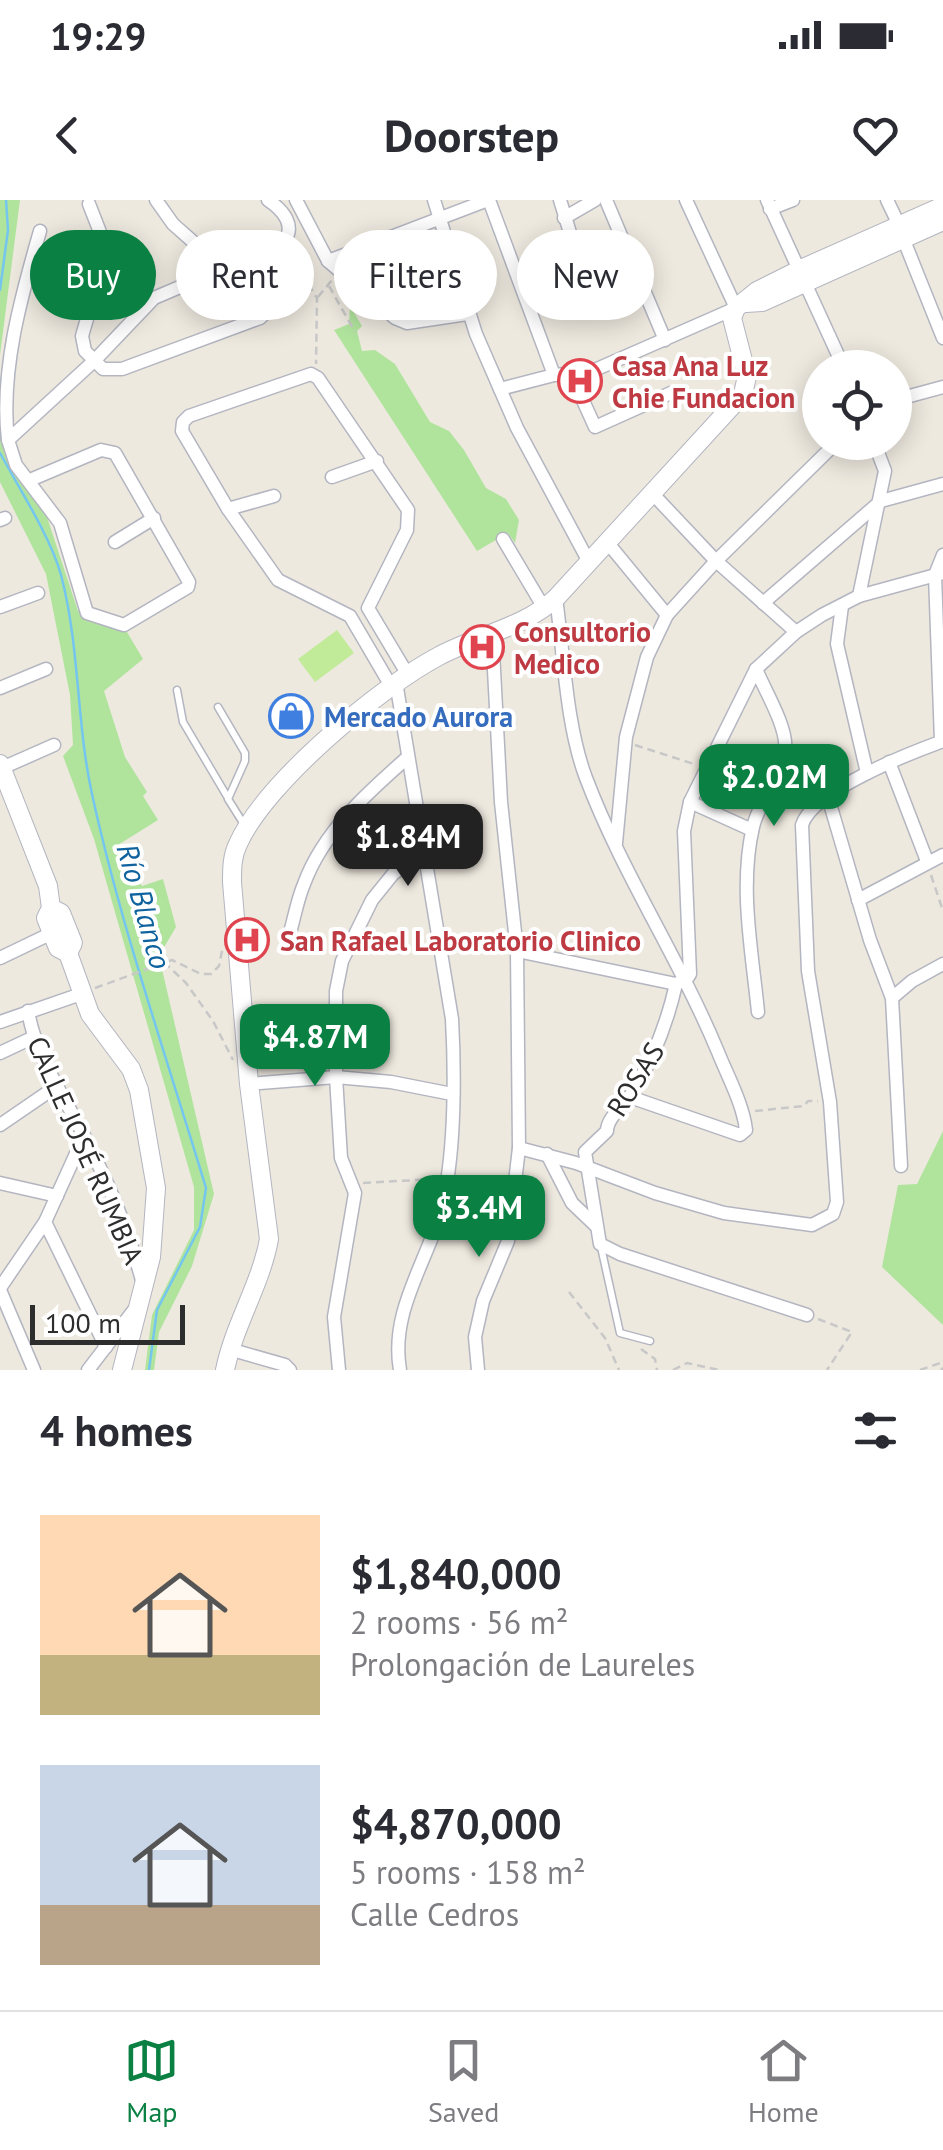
<!DOCTYPE html>
<meta charset="utf-8">
<style>
body{margin:0;font-family:"PT Sans",sans-serif;background:#f2f2f3;color:#2b2b33;height:100vh;display:flex;flex-direction:column;font-size:38px;white-space:nowrap}
*{box-sizing:border-box;margin:0}
p{font-size:32px;color:#7c7c81}
.icon{flex:none;width:55px;height:55px;fill:none;stroke:currentColor;stroke-width:2;stroke-linecap:round;stroke-linejoin:round}
.map{position:relative;height:1170px;overflow:hidden}
.panel{display:flex;flex-direction:column;background:#fff;flex:1}
.panel>*{flex:none}
.banner{position:absolute;left:30px;top:30px;width:885px;height:90px;display:flex;gap:20px}
.tools{position:absolute;left:802px;top:150px;display:grid;gap:20px}
.tools a{display:grid;place-items:center;width:110px;height:110px;border-radius:50%;background:#fff;box-shadow:0 5px 25px #0003;font-size:50px}
.scale{position:absolute;left:30px;bottom:25px;width:155px;box-sizing:border-box;padding-left:10px;border:5px solid #2d2d2d;border-top:0;font-size:28px;line-height:35px;white-space:nowrap;color:#2d2d2d;-webkit-text-stroke:8px #fff;paint-order:stroke}
.price{position:absolute;translate:-50% -85px;padding:0 22px;border-radius:20px;background:#0b8043;color:#fff;font-size:32px;line-height:65px;filter:drop-shadow(0 2px 5px #0008)}
.price::after{content:'';position:absolute;left:50%;top:60px;width:30px;height:22px;margin-left:-15px;background:inherit;clip-path:polygon(0 0,100% 0,50% 100%)}
.price.current{background:#222;color:#fff}
ul{padding:0;list-style:none}
li{display:flex;align-items:center;gap:30px;height:250px;padding:0 40px}
li span{display:grid;place-items:center;flex:none;width:280px;height:200px;border-radius:0px;color:#555}
li>.icon{margin-inline-start:auto}
span .icon{width:120px;height:120px;fill:#fffc;stroke-width:1}
li b{font-size:42px}
h2{display:flex;justify-content:space-between;align-items:center;height:120px;padding:0 40px;font-size:42px}
.chip{padding:0 35px;border-radius:45px;background:#fff;box-shadow:0 5px 25px #0003;font-size:35px;line-height:90px}
.chip.current{background:#0b8043;color:#fff}
.status{display:flex;justify-content:space-between;align-items:center;height:70px;padding:0 50px;background:#fff;direction:ltr}
.status svg{height:28px;fill:currentColor}
header{display:flex;justify-content:space-between;align-items:center;height:130px;padding:0 40px;background:#fff;font-size:45px;font-weight:600}
.dock{display:flex;justify-content:space-around;align-items:center;height:140px;border-top:2px solid #e1e1e2;background:#fff;font-size:28px;color:#7c7c81}
.dock a{display:grid;justify-items:center;gap:5px}
.dock .current{color:#0b8043}
.map>svg:first-child{display:block}
.green{fill:#b0e49d}
.pitch{fill:#c2eb99}
.lines{fill:none;stroke-linecap:round;stroke-linejoin:round}
.stream{stroke:#74c6ef;stroke-width:2.5}
.lane-casing{stroke:#b3b5c0;stroke-width:9}
.street-casing{stroke:#b3b5c0;stroke-width:15}
.secondary-casing{stroke:#b3b5c0;stroke-width:20}
.path{stroke:#c8c8c8;stroke-width:2.5;stroke-dasharray:8 5;stroke-linecap:butt}
.lane{stroke:#fff;stroke-width:6}
.street{stroke:#fff;stroke-width:12}
.secondary{stroke:#fff;stroke-width:18}
.labels{text-anchor:middle;dominant-baseline:central;stroke-width:8;stroke-linejoin:round;paint-order:stroke}
.health-label{font-size:28px;font-weight:bold;fill:#be3a42;stroke:#fff;text-anchor:start}
.shop-label{font-size:28px;font-weight:bold;fill:#366cbe;stroke:#fff;text-anchor:start}
.street-label{font-size:28px;fill:#2d2d2d;stroke:#fff}
.water-label{font-size:30px;font-style:italic;fill:#0e639f;stroke:#fff}
</style>
<div class="status"><b>19:29</b><svg viewBox="0 0 49 12"><path d="M0 12V9h3v3zM5 12V6h3v6zM10 12V3h3v9zM15 12V0h3v12zM26 1h20v11H26zM47 4h2v5h-2z"/></svg></div>
<header><svg class="icon" aria-label="back" viewBox="0 0 24 24"><path d="M15 5l-7 7 7 7"/></svg>Doorstep<svg class="icon" aria-label="heart" viewBox="0 0 24 24"><path d="M12 20l-8-8c-3-5 5-10 8-4 3-6 11-1 8 4z"/></svg></header>
<div class="map">
<svg width="943" height="1170" viewBox="0 0 943 1170">
<rect width="100%" height="100%" fill="#eee9df"/>
<g class="green">
<path d="M0 0H20L0 155Z"/>
<path d="M350 106 362 126 357 131 362 151 375 150 395 164 430 222 449 231 464 250 486 288 506 299 519 320 515 343 508 333 477 351 334 130 349 124Z"/>
<path d="M0 227 26 285 47 317 78 411 127 432 143 459 104 491 125 557 147 592 143 596 158 620 118 645 142 686 163 679 176 727 159 756 214 994 192 1066 159 1132 154 1170H145L152 1115 194 1030V987L94 639 63 556 73 545 70 495 46 374 0 282Z"/>
<path d="M943 931V1125L882 1067 898 985 917 984Z"/>
</g>
<path class="pitch" d="M337 430 354 453 315 482 298 459Z"/>
<g class="lines">
<g class="stream">
<path d="M0 90 8 30 6 0"/>
<path d="M0 253C19 288 51 338 61 375 80 447 76 521 92 594 121 727 167 858 206 988L200 1027 157 1110 149 1170"/>
</g>
<g class="lane-casing">
<g id="lane">
<path d="M177 490 183 522 228 598"/>
<path d="M218 507 245 553V561L228 599 245 626"/>
<path d="M601 1047 620 1133 650 1141"/>
</g>
</g>
<g class="street-casing">
<g id="street">
<path d="M156 0 173 24 225 70"/>
<path d="M296 0 328 61 395 118 407 123 467 114"/>
<path d="M434 0 476 134 517 228 589 362"/>
<path d="M489 0 554 175"/>
<path d="M560 0 586 85"/>
<path d="M606 0 665 140"/>
<path d="M767 0 844 168"/>
<path d="M887 0 899 25"/>
<path d="M89 4 107 50 82 136 85 151 103 169H122L260 118 273 106"/>
<path d="M770 9 793 0"/>
<path d="M564 18 595 0"/>
<path d="M903 38 943 138"/>
<path d="M328 61 488 0"/>
<path d="M571 174 595 227 673 192"/>
<path d="M500 189 554 175 590 172 736 108 686 0"/>
<path d="M895 200 943 187"/>
<path d="M8 240C0 171 21 97 40 31"/>
<path d="M332 277 377 261"/>
<path d="M30 280 101 250 115 253 189 382 188 387 124 425 87 413 60 323 16 265 8 240 94 161 154 98 283 43C297 26 283 10 268 0"/>
<path d="M652 293 716 361 796 432"/>
<path d="M228 309 274 296"/>
<path d="M0 320 5 318"/>
<path d="M503 339 544 408"/>
<path d="M115 342 154 318"/>
<path d="M607 342 667 415"/>
<path d="M859 396 885 271 874 242"/>
<path d="M556 398C564 455 566 525 586 578 622 673 679 758 718 852 728 877 743 904 746 930L740 935 630 897"/>
<path d="M763 403 881 301 943 284"/>
<path d="M842 406 837 444 867 573"/>
<path d="M0 407 38 393"/>
<path d="M756 469C764 489 788 528 785 549 783 573 759 601 753 627 739 687 752 751 758 812"/>
<path d="M396 482 452 819C455 873 455 946 444 998 432 1057 389 1107 400 1170"/>
<path d="M391 486 350 416 278 380 228 309 182 231 183 222 189 216 311 174 318 178 408 310 407 330 368 408 408 475"/>
<path d="M0 488 46 469"/>
<path d="M941 541 935 375 943 355"/>
<path d="M889 562 927 661"/>
<path d="M2 568 54 545"/>
<path d="M828 597 870 740 892 798 901 966"/>
<path d="M690 602 752 630"/>
<path d="M616 643 626 537 647 457 667 415 716 361 837 242"/>
<path d="M858 700 943 655"/>
<path d="M291 729C295 714 298 698 304 684 323 632 367 593 408 557"/>
<path d="M517 751 676 784 683 781"/>
<path d="M0 758 52 733"/>
<path d="M686 780 690 774 684 631 690 602 756 469 796 432 822 415 859 396 943 373"/>
<path d="M676 784C667 824 654 858 632 893 625 905 607 917 607 931L585 952 600 1044 620 1054 807 1115"/>
<path d="M892 798 912 781 943 764"/>
<path d="M28 811C35 854 62 893 82 932 107 979 129 1032 143 1084"/>
<path d="M0 822 81 794"/>
<path d="M0 853 34 837"/>
<path d="M249 884 336 877 391 882 452 894"/>
<path d="M0 925 57 886"/>
<path d="M519 948 576 963 655 993 724 1013 812 1025 833 1014 837 1002 830 902 808 771 802 625C812 591 910 553 943 541"/>
<path d="M547 954 572 1003 595 1025"/>
<path d="M0 983 57 996"/>
<path d="M45 1022 106 1147"/>
<path d="M0 1088 45 1022 84 936"/>
<path d="M0 1090 34 1170"/>
<path d="M229 1149 285 1165 290 1170"/>
<path d="M88 1170 134 1110"/>
<path d="M339 1170 334 1117 355 993 341 958 336 877V791L342 761 372 700 393 674 423 651"/>
<path d="M478 1170 475 1137 483 1101 508 1041 519 948 517 751 501 602 492 432"/>
</g>
</g>
<g class="secondary-casing">
<g id="secondary">
<path d="M746 103 762 102 943 21"/>
<path d="M0 564 48 686 51 708 46 718 58 748 68 753"/>
<path d="M51 708 61 713 73 743 68 753"/>
<path d="M68 753 90 814 131 869 139 890 156 988 151 1057 122 1170"/>
<path d="M225 1170C234 1125 261 1084 269 1039L249 884 232 682C232 668 232 656 238 644 265 583 380 487 439 456 476 436 525 427 556 398L743 194 747 176 732 118 736 108 757 91 801 69 943 6"/>
</g>
</g>
<g class="path">
<path d="M292 49 301 73 317 98 316 164"/>
<path d="M329 86 355 132"/>
<path d="M318 97 332 80"/>
<path d="M635 545 694 564"/>
<path d="M931 675 943 711"/>
<path d="M164 762 186 783 213 821 233 860"/>
<path d="M95 788 172 760 201 774H211L219 766 223 746"/>
<path d="M755 911 804 906 808 901H818"/>
<path d="M363 983 435 979"/>
<path d="M569 1092 605 1138 619 1170"/>
<path d="M818 1119 852 1132 827 1170"/>
<path d="M641 1149 655 1159 657 1170"/>
<path d="M673 1170 687 1163 719 1170"/>
<path d="M920 1170 943 1162"/>
<path d="M941 1170 943 1168"/>
</g>
<use href="#lane" class="lane"/>
<use href="#street" class="street"/>
<use href="#secondary" class="secondary"/>
</g>
<defs>
<g id="hospital-ring" transform="scale(2.25)"><circle r="9.5" fill="#fff" stroke="#e0444e" stroke-width="1.5"/><path d="M-5-5h3v3.5h4V-5h3V5h-3V1.5h-4V5h-3Z" fill="#e0444e"/></g>
<g id="shop-ring" transform="scale(2.25)"><circle r="9.5" fill="#fff" stroke="#3f7fe0" stroke-width="1.5"/><path d="M-5-2.5h2.3a2.7 3.5 0 0 1 5.4 0H5L5.5 6h-11ZM-1.5-2.5h3a1.5 2.3 0 0 0-3 0Z" fill="#3f7fe0"/></g>
</defs>
<g fill-rule="evenodd">
<use href="#hospital-ring" x="580" y="181"/>
<use href="#hospital-ring" x="482" y="447"/>
<use href="#shop-ring" x="291" y="516"/>
<use href="#hospital-ring" x="247" y="740"/>
</g>
<g class="labels">
<g class="health-label">
<text x="612" y="165">Casa Ana Luz<tspan x="612" dy="32">Chie Fundacion</tspan></text>
<text x="514" y="431">Consultorio<tspan x="514" dy="32">Medico</tspan></text>
<text x="280" y="740">San Rafael Laboratorio Clinico</text>
</g>
<g class="shop-label">
<text x="324" y="516">Mercado Aurora</text>
</g>
<g class="street-label">
<text transform="translate(635 879) rotate(-58)">ROSAS</text>
<text transform="translate(86 950) rotate(66)">CALLE JOSÉ RUMBIA</text>
</g>
<g class="water-label">
<text transform="translate(145 706) rotate(74)">Río Blanco</text>
</g>
</g>
</svg>
<div class="tools">
<a><svg class="icon" aria-label="locate" viewBox="0 0 24 24"><circle cx="12" cy="12" r="6"/><path d="M12 2v4M12 18v4M2 12h4M18 12h4"/></svg></a>
</div>
<div class="scale">100 m</div>
<b class="price" style="left:774px;top:629px">$2.02M</b>
<b class="price current" style="left:408px;top:689px">$1.84M</b>
<b class="price" style="left:315px;top:889px">$4.87M</b>
<b class="price" style="left:479px;top:1060px">$3.4M</b>
<div class="banner">
<a class="chip current">Buy</a>
<a class="chip">Rent</a>
<a class="chip">Filters</a>
<a class="chip">New</a>
</div>
</div>
<section class="panel">
<h2>4 homes<svg class="icon" aria-label="filters" viewBox="0 0 24 24"><path d="M4 7h16M4 17h16"/><circle cx="9" cy="7" r="2"/><circle cx="15" cy="17" r="2"/></svg></h2>
<ul>
<li><span style="background:linear-gradient(#ffd9b3 70%,#c2b280 0)"><svg class="icon" aria-label="home" viewBox="0 0 24 24"><path d="M3 11l9-7 9 7M6 9v11h12V9"/></svg></span><div><b>$1,840,000</b><p>2 rooms · 56 m²</p><p>Prolongación de Laureles</p></div></li>
<li><span style="background:linear-gradient(#c9d6e8 70%,#b9a48a 0)"><svg class="icon" aria-label="home" viewBox="0 0 24 24"><path d="M3 11l9-7 9 7M6 9v11h12V9"/></svg></span><div><b>$4,870,000</b><p>5 rooms · 158 m²</p><p>Calle Cedros</p></div></li>
</ul>
</section>
<nav class="dock">
<a class="current"><svg class="icon" aria-label="map" viewBox="0 0 24 24"><path d="M3 6l6-2 6 2 6-2v14l-6 2-6-2-6 2zM9 4v14M15 6v14"/></svg>Map</a>
<a><svg class="icon" aria-label="saved" viewBox="0 0 24 24"><path d="M7 4h10v16l-5-4-5 4z"/></svg>Saved</a>
<a><svg class="icon" aria-label="home" viewBox="0 0 24 24"><path d="M3 11l9-7 9 7M6 9v11h12V9"/></svg>Home</a>
</nav>
